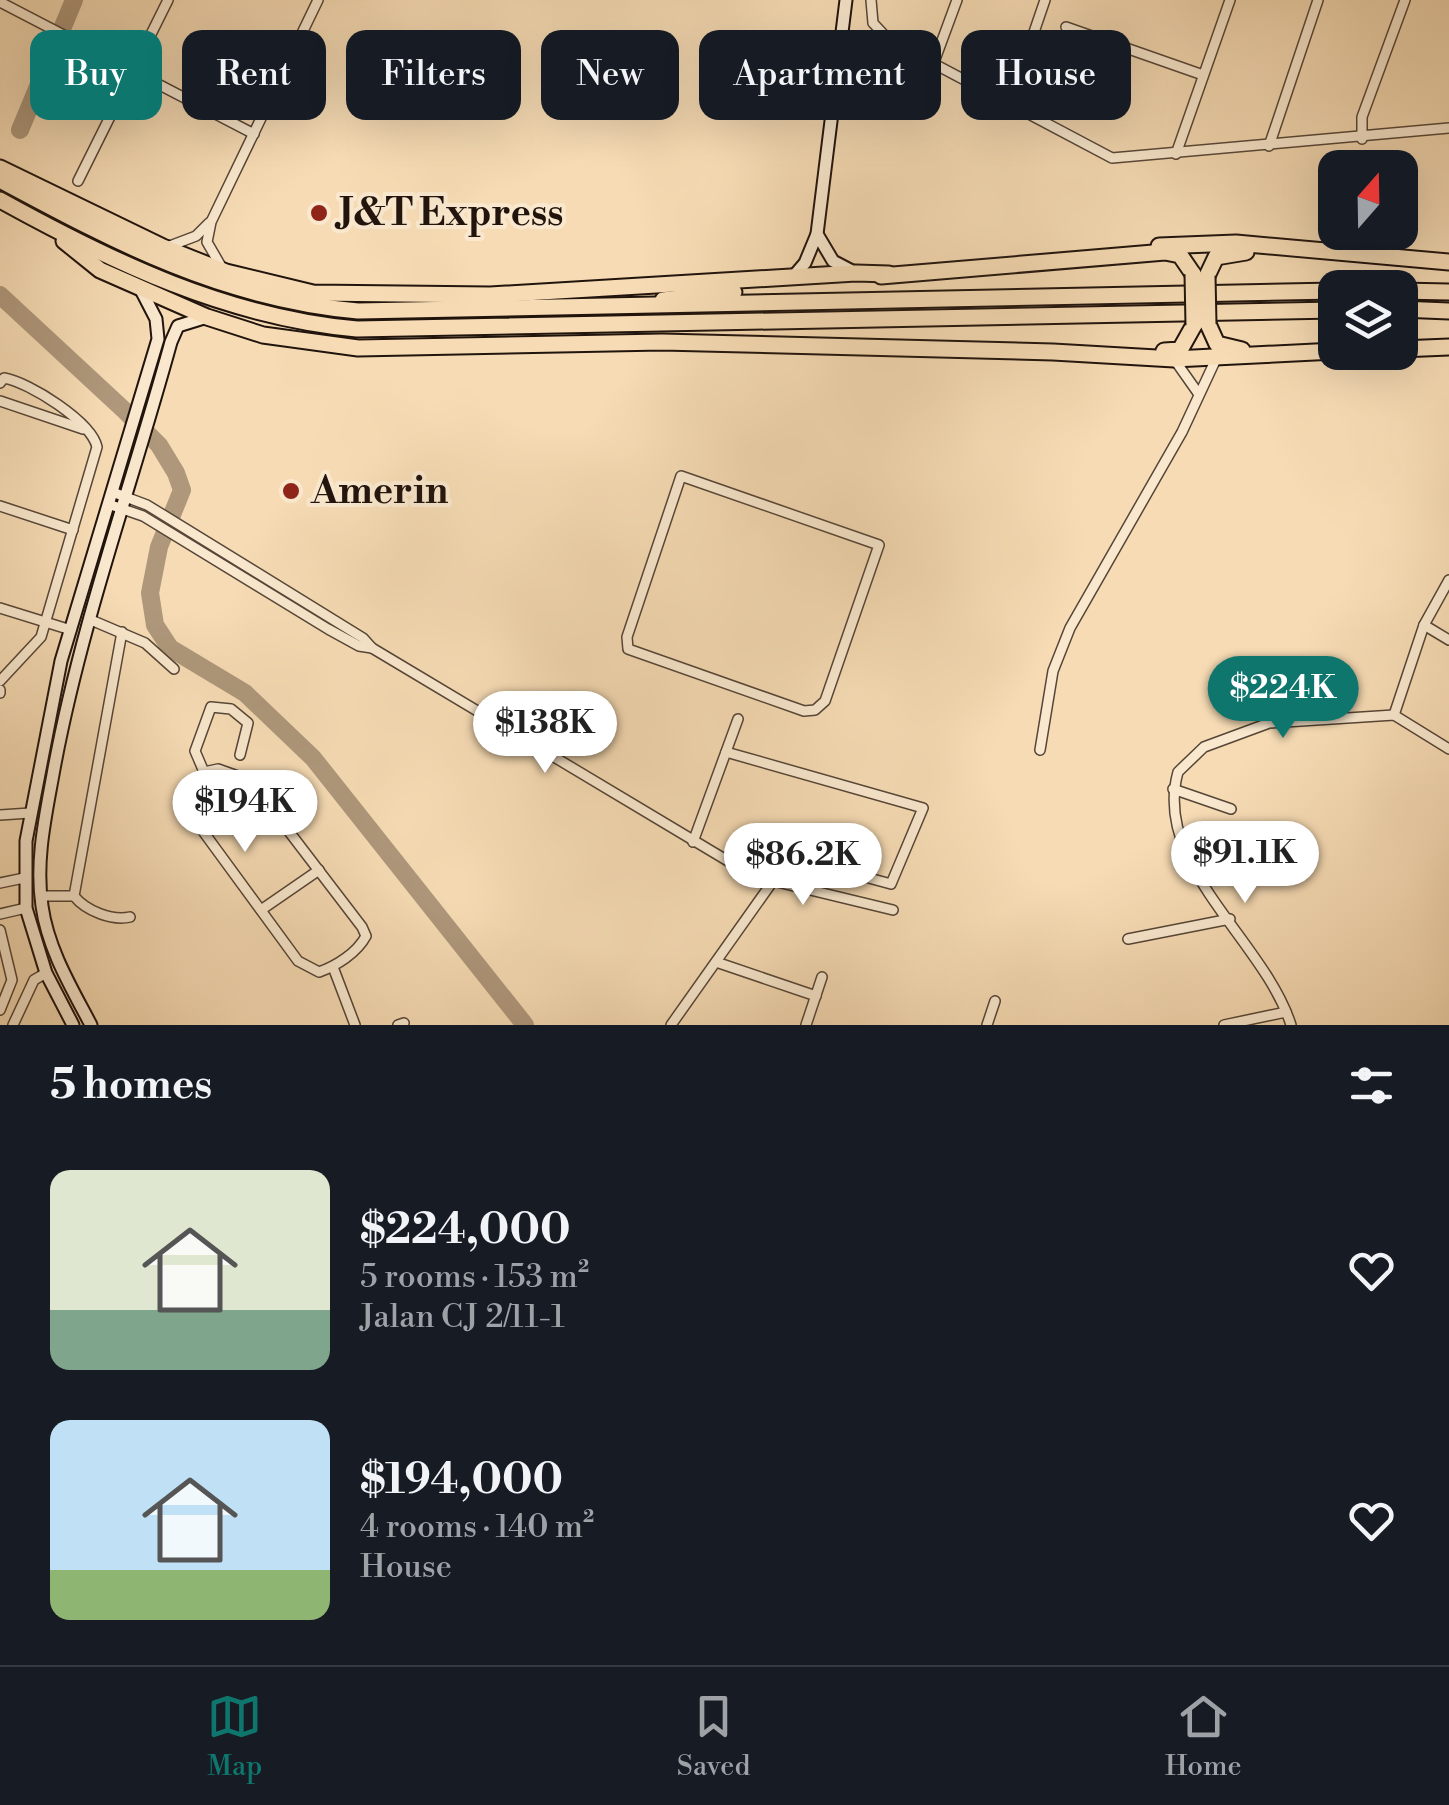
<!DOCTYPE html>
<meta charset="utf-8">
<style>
body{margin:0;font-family:"Libre Bodoni",serif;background:#20242c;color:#f1f3f6;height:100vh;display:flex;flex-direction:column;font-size:38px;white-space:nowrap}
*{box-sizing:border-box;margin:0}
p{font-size:32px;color:#9ea1a6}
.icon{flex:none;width:55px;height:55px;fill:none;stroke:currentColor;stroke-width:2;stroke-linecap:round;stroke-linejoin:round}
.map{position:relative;height:1025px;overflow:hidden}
.details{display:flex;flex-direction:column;background:#171b24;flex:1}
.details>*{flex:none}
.guide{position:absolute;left:30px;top:30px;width:1390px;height:90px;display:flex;gap:20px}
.needle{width:65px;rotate:20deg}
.tools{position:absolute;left:1318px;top:150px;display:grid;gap:20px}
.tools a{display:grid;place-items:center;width:100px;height:100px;border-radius:20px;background:#171b24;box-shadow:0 10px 40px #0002;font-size:50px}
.price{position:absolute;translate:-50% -85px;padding:0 22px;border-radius:35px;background:#fff;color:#222;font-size:32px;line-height:65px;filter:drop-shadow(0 2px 5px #0008)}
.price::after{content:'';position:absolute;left:50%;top:60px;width:30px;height:22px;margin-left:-15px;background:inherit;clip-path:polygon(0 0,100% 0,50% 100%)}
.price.current{background:#0f766e;color:#fff}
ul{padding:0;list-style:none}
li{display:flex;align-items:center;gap:30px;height:250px;padding:0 50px}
li span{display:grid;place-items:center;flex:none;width:280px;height:200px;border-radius:20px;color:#555}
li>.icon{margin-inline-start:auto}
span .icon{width:120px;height:120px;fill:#fffc;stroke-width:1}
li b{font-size:42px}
h2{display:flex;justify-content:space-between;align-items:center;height:120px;padding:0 50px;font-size:42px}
.pill{padding:0 35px;border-radius:20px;background:#171b24;box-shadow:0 10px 40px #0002;font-size:35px;line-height:90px}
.pill.current{background:#0f766e;color:#fff}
.tab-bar{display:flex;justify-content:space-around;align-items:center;height:140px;border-top:2px solid #363941;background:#171b24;font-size:28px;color:#9ea1a6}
.tab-bar a{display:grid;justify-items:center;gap:5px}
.tab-bar .current{color:#0f766e}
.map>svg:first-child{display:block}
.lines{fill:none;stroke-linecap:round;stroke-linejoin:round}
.river{stroke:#ae977b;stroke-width:18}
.street-casing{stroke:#564637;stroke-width:12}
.secondary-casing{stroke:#21140d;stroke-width:15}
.highway-casing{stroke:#21140d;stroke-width:19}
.street{stroke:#f9e8ce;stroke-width:9}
.secondary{stroke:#f9e8ce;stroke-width:11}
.highway{stroke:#f6dbb4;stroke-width:15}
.highway-bridge-casing{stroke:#21140d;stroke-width:19;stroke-linecap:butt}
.highway-bridge{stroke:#f6dbb4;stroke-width:15}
.poi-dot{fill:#8f2418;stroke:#f9e8ce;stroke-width:4}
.labels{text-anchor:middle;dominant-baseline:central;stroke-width:8;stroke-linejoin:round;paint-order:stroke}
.poi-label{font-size:38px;font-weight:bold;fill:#21140d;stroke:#f9e8ce;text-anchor:start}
</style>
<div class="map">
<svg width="1449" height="1025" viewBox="0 0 1449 1025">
<rect width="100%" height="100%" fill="#f6dbb4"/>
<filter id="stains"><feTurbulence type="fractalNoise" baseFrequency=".002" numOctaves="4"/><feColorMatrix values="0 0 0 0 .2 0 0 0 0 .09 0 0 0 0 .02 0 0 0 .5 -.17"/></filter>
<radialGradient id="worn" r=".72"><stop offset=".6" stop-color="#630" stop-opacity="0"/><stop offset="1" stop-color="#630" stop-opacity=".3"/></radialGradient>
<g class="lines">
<g class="river">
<path d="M20 130 74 0"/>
<path d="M0 295 124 410 159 445 176 473 182 490 159 547 150 593 155 625 170 648 245 693 313 758 525 1025"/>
</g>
<g class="street-casing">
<g id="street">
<path d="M871 0 873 23 889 40 1112 158 1449 128"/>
<path d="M0 2 254 134"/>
<path d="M1066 27 1203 75"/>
<path d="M933 65 957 0"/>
<path d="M1009 105 1045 0"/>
<path d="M1362 139V117L1405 0"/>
<path d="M1269 146 1318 0"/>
<path d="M1176 154 1230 0"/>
<path d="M78 181 168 0"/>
<path d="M167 247 196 236 209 223"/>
<path d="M222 268 207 242 211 222 318 0"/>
<path d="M1174 359 1198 393"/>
<path d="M0 383 4 378C29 382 92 422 97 447L41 637 0 681"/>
<path d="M0 401 83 429"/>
<path d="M681 476 879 545 825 701 815 710 804 711 628 649 627 637Z"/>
<path d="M115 493 147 505 363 638 372 648 728 861 773 881 893 910"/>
<path d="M111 505 143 516 328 629 359 646 372 648"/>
<path d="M0 506 73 530"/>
<path d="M0 608 71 630"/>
<path d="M91 620 145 643 174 669"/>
<path d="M1424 625 1449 640"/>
<path d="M122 632 74 896C86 911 112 921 130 917"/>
<path d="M0 690V693"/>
<path d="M1394 715 1424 625 1449 580"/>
<path d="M1040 750 1053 671 1070 628 1182 432 1216 359"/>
<path d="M726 752 923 808 891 884 748 845"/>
<path d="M218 769 246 779 258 791 362 927 366 936C357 953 336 966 319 972L298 961 197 823C190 802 193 790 204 772Z"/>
<path d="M204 772 195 751 211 707 231 709 248 723 240 755"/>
<path d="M1173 789 1231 809"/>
<path d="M0 815 30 813"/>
<path d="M693 842 738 719"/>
<path d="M0 883 24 878"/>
<path d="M41 896H74"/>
<path d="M261 910 319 870"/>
<path d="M0 914 26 908"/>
<path d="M0 930 12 980 0 1010"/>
<path d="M1128 939 1230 919"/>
<path d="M716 962 816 996"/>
<path d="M333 967 355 1025"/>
<path d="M13 1025 34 980 46 973"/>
<path d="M398 1025 404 1023"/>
<path d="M671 1025 773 881"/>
<path d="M806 1025 822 977"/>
<path d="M987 1025 995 1001"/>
<path d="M1224 1025 1286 1012"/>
<path d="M1291 1025C1264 940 1152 866 1178 772L1204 747 1269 723 1394 715 1449 749"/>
</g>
</g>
<g class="secondary-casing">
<g id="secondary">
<path d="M817 234 833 261 854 272"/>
<path d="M793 277 805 263 817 234 846 0"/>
<path d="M73 1025 46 973 26 908V841L61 661 158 339 156 319 140 288"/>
<path d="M91 1025C71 987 48 949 42 906 35 860 46 814 54 769 81 624 132 484 171 342L178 326 207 317"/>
</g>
</g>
<g class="highway-casing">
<g id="highway">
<path d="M0 168 163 247 226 272 313 293 490 295 856 273 889 274"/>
<path d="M0 180C117 243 223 299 358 311L1335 291"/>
<path d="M0 200C114 263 227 317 357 329L1335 310"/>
<path d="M64 241 100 270 207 317 263 335 358 348 662 342 1053 352 1174 359 1335 351"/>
<path d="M1159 246 1236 243 1449 262"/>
<path d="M881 276 1165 252 1180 255 1193 274"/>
<path d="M1207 276 1216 257 1246 252"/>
<path d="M1400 291 1449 292"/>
<path d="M663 300 734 292"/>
<path d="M1400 309 1449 311"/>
<path d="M1208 324 1217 344 1242 350"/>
<path d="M1400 349 1449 347"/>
<path d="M1164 351 1180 350 1194 325"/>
</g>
</g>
<use href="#street" class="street"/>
<use href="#secondary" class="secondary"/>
<use href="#highway" class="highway"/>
<g class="highway-bridge-casing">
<g id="highway-bridge">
<path d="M1193 274 1194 325"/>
<path d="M1207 276 1208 324"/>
</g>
</g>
<use href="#highway-bridge" class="highway-bridge"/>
</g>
<g class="poi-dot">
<circle cx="319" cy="213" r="10"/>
<circle cx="291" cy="491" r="10"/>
</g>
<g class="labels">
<g class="poi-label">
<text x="339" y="213">J&amp;T Express</text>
<text x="311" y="491">Amerin</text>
</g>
</g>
<rect width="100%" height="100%" filter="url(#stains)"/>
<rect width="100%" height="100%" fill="url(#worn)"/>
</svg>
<div class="tools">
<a><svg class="needle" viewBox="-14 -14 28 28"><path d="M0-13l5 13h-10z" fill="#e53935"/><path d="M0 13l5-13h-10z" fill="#9ea1a6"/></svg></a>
<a><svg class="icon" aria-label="layers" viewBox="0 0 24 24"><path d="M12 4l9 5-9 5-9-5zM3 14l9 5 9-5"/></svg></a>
</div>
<b class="price current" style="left:1283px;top:741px">$224K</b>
<b class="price" style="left:545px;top:776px">$138K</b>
<b class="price" style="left:245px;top:855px">$194K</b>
<b class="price" style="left:1245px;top:906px">$91.1K</b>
<b class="price" style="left:803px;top:908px">$86.2K</b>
<div class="guide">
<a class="pill current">Buy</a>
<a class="pill">Rent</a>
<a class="pill">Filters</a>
<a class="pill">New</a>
<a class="pill">Apartment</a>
<a class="pill">House</a>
</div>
</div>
<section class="details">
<h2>5 homes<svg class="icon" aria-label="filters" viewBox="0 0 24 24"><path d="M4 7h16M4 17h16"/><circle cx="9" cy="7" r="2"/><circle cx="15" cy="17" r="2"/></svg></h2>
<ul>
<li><span style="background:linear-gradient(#dfe7d0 70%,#7fa58c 0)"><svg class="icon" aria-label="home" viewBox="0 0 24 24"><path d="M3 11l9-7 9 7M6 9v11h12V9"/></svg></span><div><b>$224,000</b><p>5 rooms · 153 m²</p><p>Jalan CJ 2/11-1</p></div><svg class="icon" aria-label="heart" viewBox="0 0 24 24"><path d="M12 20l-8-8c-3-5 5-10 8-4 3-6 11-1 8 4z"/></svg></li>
<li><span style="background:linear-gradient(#bfe0f5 75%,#8fb573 0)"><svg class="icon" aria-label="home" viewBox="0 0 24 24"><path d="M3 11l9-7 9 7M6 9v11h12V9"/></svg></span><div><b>$194,000</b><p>4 rooms · 140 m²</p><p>House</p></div><svg class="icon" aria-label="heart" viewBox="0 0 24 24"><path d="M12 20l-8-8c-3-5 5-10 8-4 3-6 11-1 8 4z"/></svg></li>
</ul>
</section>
<nav class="tab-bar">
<a class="current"><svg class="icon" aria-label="map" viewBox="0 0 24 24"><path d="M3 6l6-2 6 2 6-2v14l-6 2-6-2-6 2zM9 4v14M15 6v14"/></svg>Map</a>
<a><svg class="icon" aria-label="saved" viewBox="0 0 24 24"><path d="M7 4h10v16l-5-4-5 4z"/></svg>Saved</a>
<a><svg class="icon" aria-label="home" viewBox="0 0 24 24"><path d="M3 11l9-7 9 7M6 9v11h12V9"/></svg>Home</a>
</nav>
